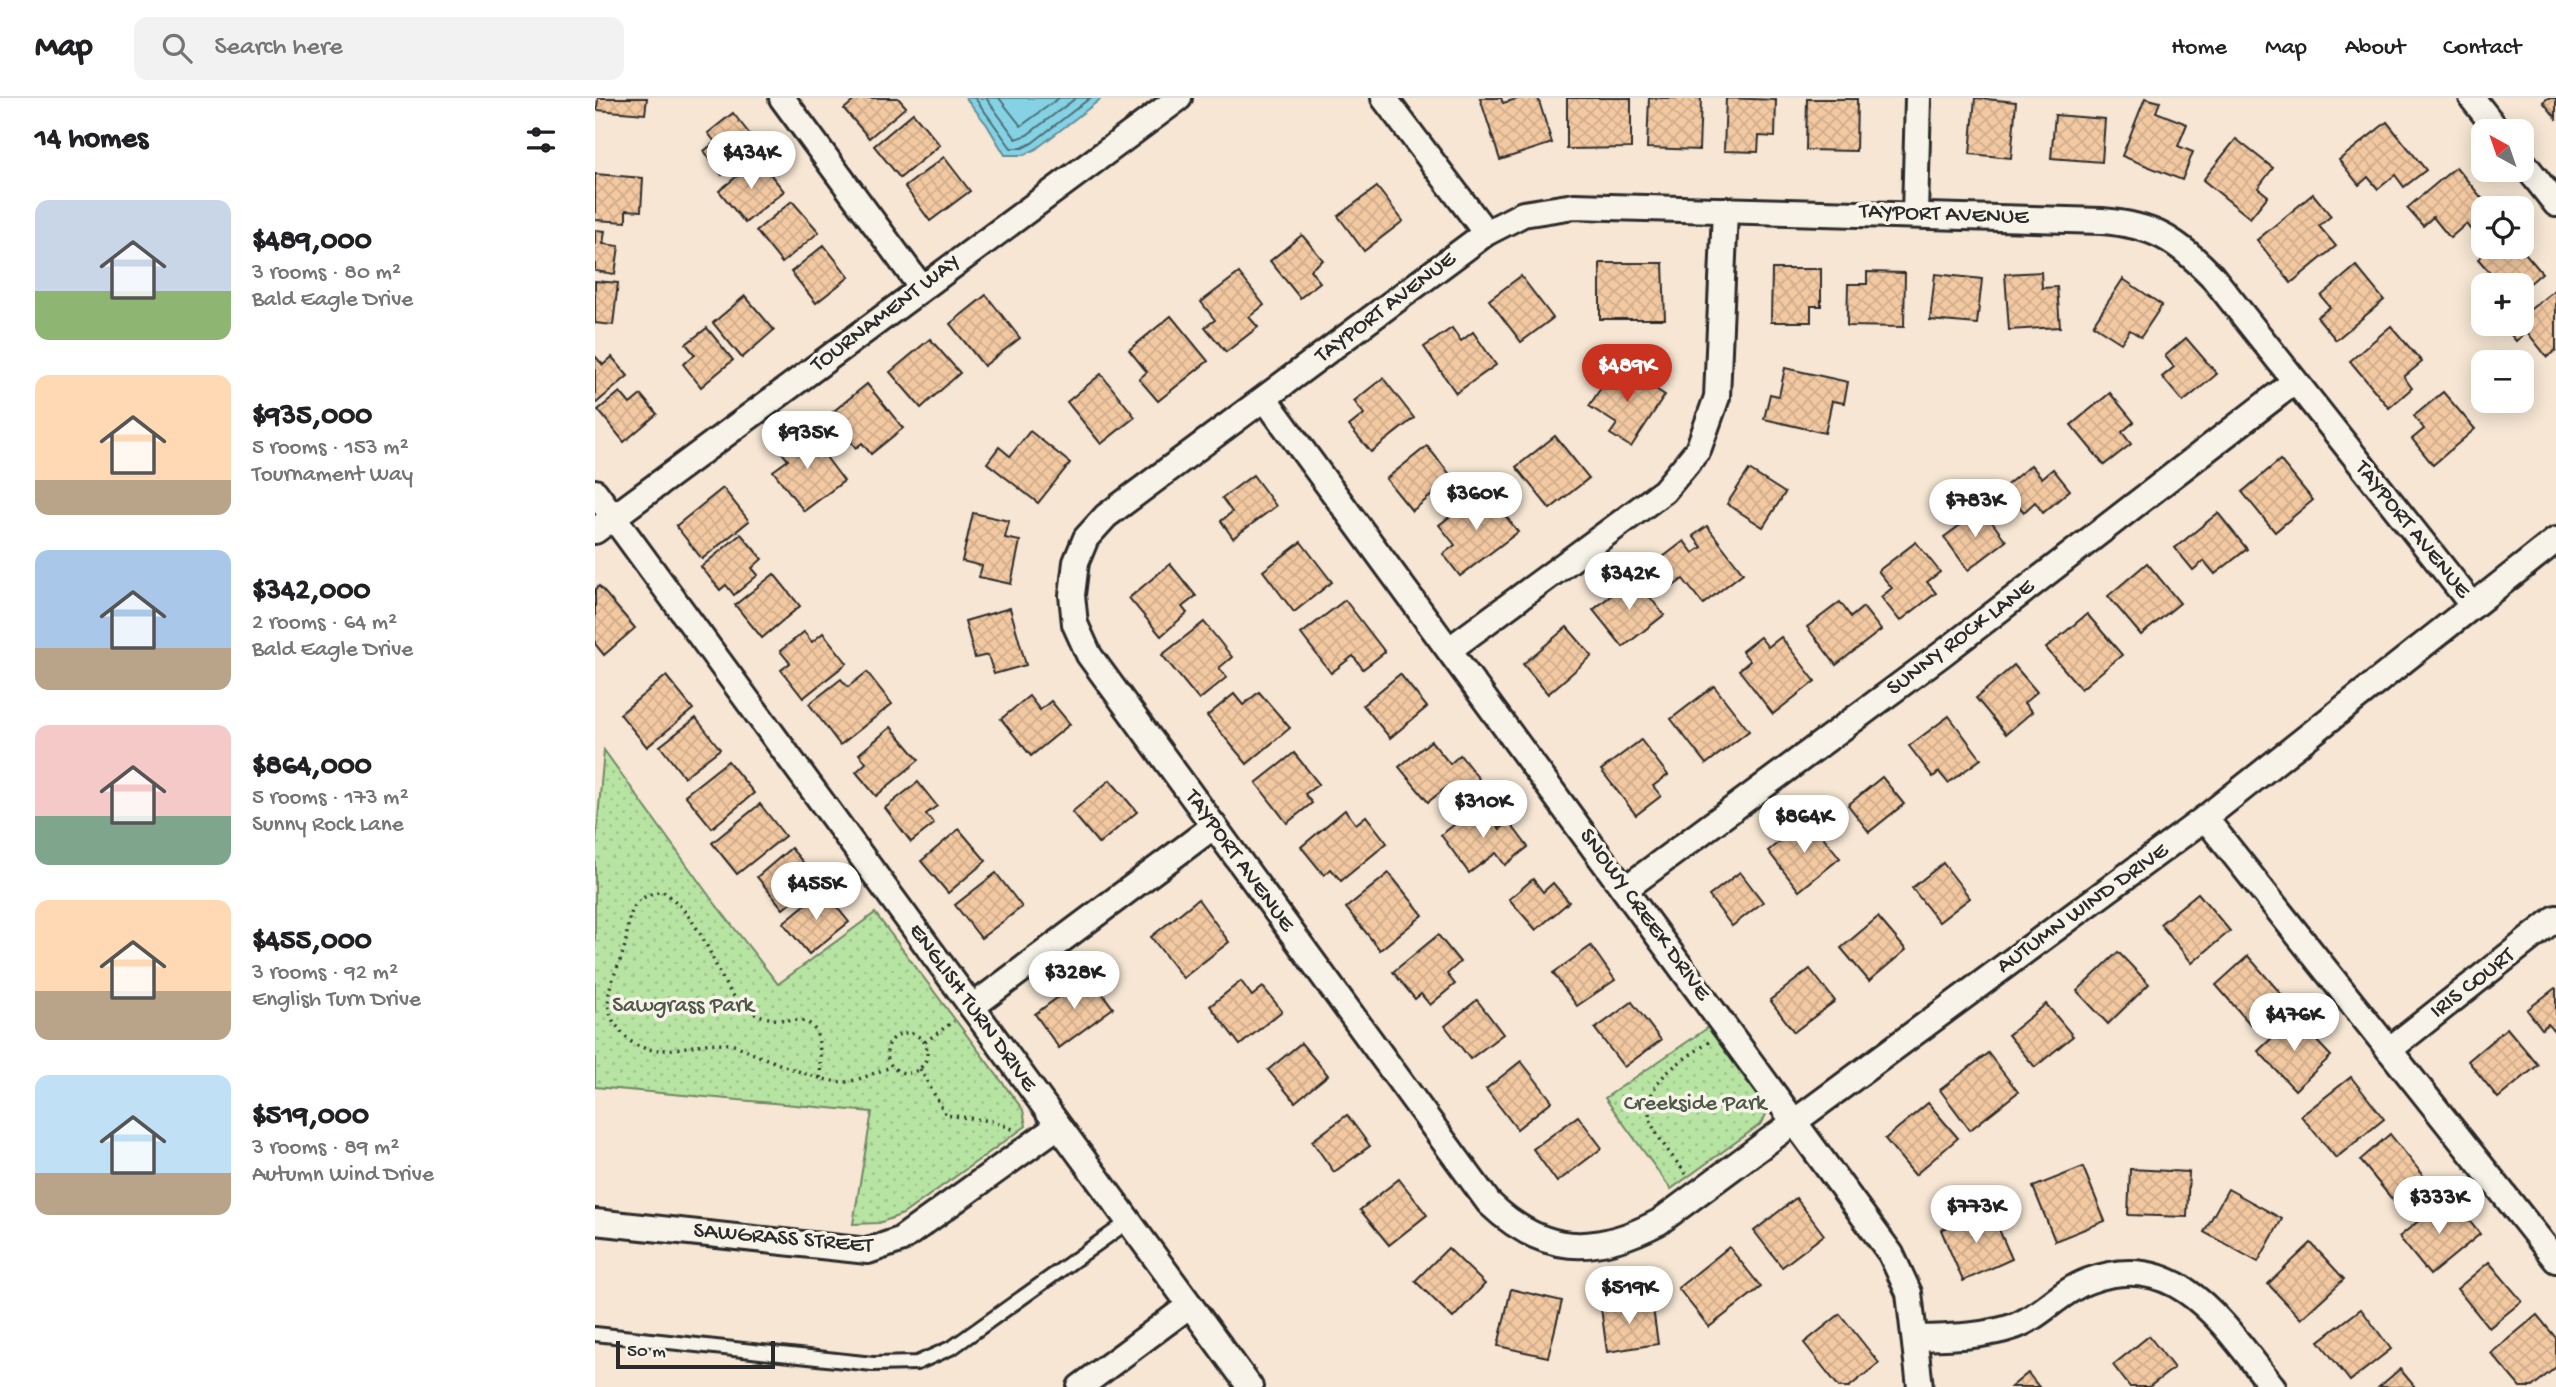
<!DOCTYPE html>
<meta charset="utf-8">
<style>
body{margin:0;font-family:"Gochi Hand",sans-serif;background:#f2f2f2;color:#202124;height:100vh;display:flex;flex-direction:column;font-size:26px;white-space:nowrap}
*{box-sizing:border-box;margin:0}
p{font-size:23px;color:#757577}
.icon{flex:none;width:38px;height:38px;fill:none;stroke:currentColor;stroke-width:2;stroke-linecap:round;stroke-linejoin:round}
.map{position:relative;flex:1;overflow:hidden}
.drawer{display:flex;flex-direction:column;background:#fff;width:595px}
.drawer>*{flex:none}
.needle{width:46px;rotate:320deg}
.buttons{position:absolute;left:1876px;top:21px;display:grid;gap:14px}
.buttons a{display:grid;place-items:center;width:63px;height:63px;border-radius:14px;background:#fff;box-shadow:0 4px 18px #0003;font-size:35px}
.scale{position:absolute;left:21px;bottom:18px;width:159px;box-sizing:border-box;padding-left:7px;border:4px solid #2b2b2b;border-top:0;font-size:19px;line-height:24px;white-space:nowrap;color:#2b2b2b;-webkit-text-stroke:5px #f7f3e8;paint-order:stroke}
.price{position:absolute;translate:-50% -60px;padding:0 16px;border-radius:24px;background:#fff;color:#222;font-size:23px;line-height:46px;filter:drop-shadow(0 2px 4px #0008)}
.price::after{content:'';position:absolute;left:50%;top:42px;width:21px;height:16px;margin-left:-10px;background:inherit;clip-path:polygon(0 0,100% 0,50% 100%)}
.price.current{background:#c8321e;color:#fff}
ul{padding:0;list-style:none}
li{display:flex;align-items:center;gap:21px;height:175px;padding:0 35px}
li span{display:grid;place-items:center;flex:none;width:196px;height:140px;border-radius:14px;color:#555}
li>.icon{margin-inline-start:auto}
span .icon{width:84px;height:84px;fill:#fffc;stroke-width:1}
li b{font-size:30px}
h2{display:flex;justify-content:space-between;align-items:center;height:84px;padding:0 35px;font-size:30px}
header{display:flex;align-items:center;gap:42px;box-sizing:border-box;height:98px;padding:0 35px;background:#fff;border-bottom:2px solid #e0e0e0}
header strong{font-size:33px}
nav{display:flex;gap:38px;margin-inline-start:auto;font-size:24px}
.search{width:490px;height:63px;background:#f2f2f2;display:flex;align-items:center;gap:18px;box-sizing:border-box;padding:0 24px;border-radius:14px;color:#757577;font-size:26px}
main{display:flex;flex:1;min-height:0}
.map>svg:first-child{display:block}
.park{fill:url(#park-dots);stroke:#718866;stroke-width:2}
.water{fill:#85d2e4;stroke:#618f9a;stroke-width:2}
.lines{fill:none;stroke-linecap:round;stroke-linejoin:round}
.shore{stroke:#4f6e75;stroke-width:2}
.building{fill:url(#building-cross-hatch);stroke:#2b2b2b;stroke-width:2}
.service-casing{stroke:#2b2b2b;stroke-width:18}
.minor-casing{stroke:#2b2b2b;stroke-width:30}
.path{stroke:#2b2b2b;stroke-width:3.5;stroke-dasharray:2 5;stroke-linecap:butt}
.service{stroke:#f7f3e8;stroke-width:12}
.minor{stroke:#f7f3e8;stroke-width:24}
.labels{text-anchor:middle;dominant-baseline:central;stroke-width:7;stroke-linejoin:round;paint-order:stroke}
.street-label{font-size:23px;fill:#2b2b2b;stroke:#f7f3e8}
.park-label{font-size:23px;fill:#4e5949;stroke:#f7f3e8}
</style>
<header>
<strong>Map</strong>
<div class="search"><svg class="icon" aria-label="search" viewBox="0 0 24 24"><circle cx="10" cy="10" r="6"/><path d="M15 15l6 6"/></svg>Search here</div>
<nav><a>Home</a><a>Map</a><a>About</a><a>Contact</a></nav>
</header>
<main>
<section class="drawer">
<h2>14 homes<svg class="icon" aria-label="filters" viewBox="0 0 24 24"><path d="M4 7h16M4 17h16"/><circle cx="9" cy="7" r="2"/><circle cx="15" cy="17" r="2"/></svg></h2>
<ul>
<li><span style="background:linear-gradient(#c9d6e8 65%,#8fb573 0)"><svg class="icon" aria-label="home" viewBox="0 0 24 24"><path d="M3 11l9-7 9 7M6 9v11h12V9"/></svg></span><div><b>$489,000</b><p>3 rooms · 80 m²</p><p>Bald Eagle Drive</p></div></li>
<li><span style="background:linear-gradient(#ffd9b3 75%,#b9a48a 0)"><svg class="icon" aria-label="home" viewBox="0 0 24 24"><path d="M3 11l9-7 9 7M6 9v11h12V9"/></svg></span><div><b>$935,000</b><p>5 rooms · 153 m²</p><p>Tournament Way</p></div></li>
<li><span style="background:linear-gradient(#a9c7e8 70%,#b9a48a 0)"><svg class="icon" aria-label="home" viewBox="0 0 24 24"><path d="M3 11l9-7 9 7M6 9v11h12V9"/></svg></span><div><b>$342,000</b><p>2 rooms · 64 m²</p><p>Bald Eagle Drive</p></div></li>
<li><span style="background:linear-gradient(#f6c9c9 65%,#7fa58c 0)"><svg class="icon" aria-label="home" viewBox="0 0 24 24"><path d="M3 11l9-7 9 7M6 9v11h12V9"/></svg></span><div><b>$864,000</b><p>5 rooms · 173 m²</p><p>Sunny Rock Lane</p></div></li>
<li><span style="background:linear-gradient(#ffd9b3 65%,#b9a48a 0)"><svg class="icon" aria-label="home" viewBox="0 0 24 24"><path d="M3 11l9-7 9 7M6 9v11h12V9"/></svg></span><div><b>$455,000</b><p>3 rooms · 92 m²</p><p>English Turn Drive</p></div></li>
<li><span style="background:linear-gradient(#bfe0f5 70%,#b9a48a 0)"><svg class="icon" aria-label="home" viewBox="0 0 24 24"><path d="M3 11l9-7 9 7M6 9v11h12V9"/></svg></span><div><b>$519,000</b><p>3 rooms · 89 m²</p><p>Autumn Wind Drive</p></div></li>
</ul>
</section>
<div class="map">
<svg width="1961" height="1289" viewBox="0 0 1961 1289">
<defs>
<pattern id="park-dots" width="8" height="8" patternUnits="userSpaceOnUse" patternTransform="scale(1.75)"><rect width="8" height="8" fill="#b7e4a2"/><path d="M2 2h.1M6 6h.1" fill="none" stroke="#9ec48c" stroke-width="1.8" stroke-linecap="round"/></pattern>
<pattern id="building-cross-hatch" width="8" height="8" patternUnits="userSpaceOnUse" patternTransform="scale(1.75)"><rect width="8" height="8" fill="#f3c9a2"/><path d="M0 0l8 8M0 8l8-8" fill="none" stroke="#d0ad8c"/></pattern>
</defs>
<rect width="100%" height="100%" fill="#f6e6d3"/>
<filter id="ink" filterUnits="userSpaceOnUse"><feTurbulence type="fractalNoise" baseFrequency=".0143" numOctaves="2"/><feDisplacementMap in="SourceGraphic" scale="14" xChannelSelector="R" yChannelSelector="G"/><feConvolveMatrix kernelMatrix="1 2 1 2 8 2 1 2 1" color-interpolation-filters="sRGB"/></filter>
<g filter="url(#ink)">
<g class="park">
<path d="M9 652 115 799 183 886 280 815 428 1012 431 1028 308 1116 284 1125 258 1126 277 1014 0 989V755Z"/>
<path d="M1114 929 1168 1002 1172 1014 1167 1025 1076 1091 1010 1000Z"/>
</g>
<path class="water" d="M371 0H507L441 51 429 57H410L392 27Z"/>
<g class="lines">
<g class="shore">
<path d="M380 0 416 50H427L437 45 495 0"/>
<path d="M391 0 421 41 432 37 481 0"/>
<path d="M404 0 426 28 464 0"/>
</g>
</g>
<g class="building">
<path d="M3 0H52L50 16 2 12Z"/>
<path d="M262 0H303L311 9 274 40 249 11Z"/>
<path d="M885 0H906L908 5 925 0H943L957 45 905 62Z"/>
<path d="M972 0H1036V50L972 51Z"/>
<path d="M1054 0H1106L1104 52 1052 50Z"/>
<path d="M1131 0 1181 2 1180 39 1164 38 1163 54 1129 53Z"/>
<path d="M1380 0 1421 4 1416 60 1375 56Z"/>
<path d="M1550 0 1565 4 1561 14 1592 26 1583 48 1598 54 1587 82 1527 58Z"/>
<path d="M1953 0H1961V20L1948 4Z"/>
<path d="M1212 1H1262L1261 53 1211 52Z"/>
<path d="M138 15 164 48 127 77 109 53 120 44 113 35Z"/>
<path d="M318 15 345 47 305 80 279 48Z"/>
<path d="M1460 17 1510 21 1507 64 1456 60Z"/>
<path d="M1792 24 1831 72 1809 89 1800 77 1783 91 1773 79 1764 87 1744 62Z"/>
<path d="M1641 41 1678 70 1663 90 1673 98 1655 120 1608 82Z"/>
<path d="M349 59 375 93 335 123 310 89Z"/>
<path d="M163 61 189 93 150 125 124 93Z"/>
<path d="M1861 69 1895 110H1888V130L1880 137 1871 126 1855 140 1838 119 1828 128 1812 110Z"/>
<path d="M0 76 48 80 46 113 31 112V124L0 122Z"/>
<path d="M782 89 808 123 769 153 743 118Z"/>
<path d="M1718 96 1736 118 1724 128 1741 148 1696 185 1662 142Z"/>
<path d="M197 103 224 134 187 165 161 133Z"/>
<path d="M0 132 10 133 8 146 24 148 20 176 0 173Z"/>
<path d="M707 137 728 162 715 172 725 184 705 200 675 163Z"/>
<path d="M229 147 254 179 221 205 196 174Z"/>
<path d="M1898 149H1925L1947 175 1927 192V187H1906L1883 161Z"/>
<path d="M1005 165H1068L1070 221H1005Z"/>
<path d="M1761 168 1789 202 1741 242 1722 219 1735 209 1726 198Z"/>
<path d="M1177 171H1226V208H1216V224H1176Z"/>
<path d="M1272 174 1310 175 1309 229 1252 228 1253 186H1272Z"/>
<path d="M1446 174 1447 190 1462 189 1465 229 1414 232 1410 176Z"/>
<path d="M644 175 669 207 654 219 663 229 631 254 610 229 620 222 606 204Z"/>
<path d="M1340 176 1387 181 1382 226 1335 222Z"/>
<path d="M926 178 958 220 926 244 894 202Z"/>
<path d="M1528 181 1567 207 1546 239 1535 232 1526 245 1498 227Z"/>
<path d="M0 183 23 185 18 227 0 225Z"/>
<path d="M1961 191V252L1952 259 1932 234 1921 243 1911 231 1917 226H1927V218Z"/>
<path d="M391 197 425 240 389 268 355 226Z"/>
<path d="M150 198 179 232 147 260 118 225Z"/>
<path d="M576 218 613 263 563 303 544 281 552 274 534 252Z"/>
<path d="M1796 228 1827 264 1809 279 1817 290 1794 310 1755 263Z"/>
<path d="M112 230 138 262 106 289 88 266 100 257 91 246Z"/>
<path d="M857 230 866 243 878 234 901 267 861 295 829 249Z"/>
<path d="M1591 240 1622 276 1588 304 1567 279 1579 269 1570 258Z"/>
<path d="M335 241 365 275 326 310 295 274Z"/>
<path d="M0 258 8 267 17 259 33 278 0 306Z"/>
<path d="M1022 266 1070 297 1036 349 1015 336 1022 326 994 308Z"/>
<path d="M1190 270 1253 284 1249 305 1237 303 1230 335 1169 321 1175 296 1184 298Z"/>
<path d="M506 276 540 319 506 346 472 304Z"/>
<path d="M788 280 819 320 776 354 754 328 769 316 759 303Z"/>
<path d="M272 286 308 330 276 356 267 345 261 350 234 317Z"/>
<path d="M25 294 35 306 46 297 62 316 29 344 3 312Z"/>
<path d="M1848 294 1880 331 1838 367 1817 341 1829 331 1819 318Z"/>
<path d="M1515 295 1539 324 1527 334 1536 346 1509 367 1476 327Z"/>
<path d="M210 331 249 383 209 413 178 373 193 362 184 351Z"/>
<path d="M435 333 475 365 443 405 392 365 404 349 415 358Z"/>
<path d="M960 338 994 380 955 411 921 369Z"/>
<path d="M832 348 858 380 817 413 791 381Z"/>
<path d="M1685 362 1718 402 1680 434 1647 394Z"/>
<path d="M1436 367 1447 380 1458 371 1475 392 1448 415 1440 404 1429 414 1408 390Z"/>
<path d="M1154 372 1190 395 1168 429 1132 406Z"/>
<path d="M658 377 681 408 638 440 626 423 637 414 627 400Z"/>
<path d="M128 390 154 423 107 461 81 428Z"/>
<path d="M890 391 923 434 865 478 848 456 860 447 844 427Z"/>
<path d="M1387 411 1411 443 1373 472 1349 439Z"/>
<path d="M378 415 414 423 410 440 425 443 416 486 384 479 387 468 367 463Z"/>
<path d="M1623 415 1652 451 1620 476 1609 463 1598 472 1580 450Z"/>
<path d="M1112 428 1148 475 1108 506 1088 481 1077 489 1059 466 1089 443 1098 455 1107 449 1098 438Z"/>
<path d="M146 436 167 461 157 470 163 477 139 497 131 487 125 492 106 469Z"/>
<path d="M706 444 737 484 699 514 668 473Z"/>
<path d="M1321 444 1345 474 1332 484 1341 495 1305 523 1286 499 1297 490 1283 473Z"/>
<path d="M1552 465 1585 505 1546 537 1513 498Z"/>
<path d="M575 466 601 498 587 509 592 515 566 538 534 500Z"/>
<path d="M179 476 205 508 167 540 140 507Z"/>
<path d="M1039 479 1069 517 1028 549 998 512Z"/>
<path d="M4 488 40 530 9 557 0 546V492Z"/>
<path d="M750 502 790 554 768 571 758 558 736 575 706 536Z"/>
<path d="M1245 504 1256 519 1268 509 1286 532 1241 567 1212 529Z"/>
<path d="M415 510 431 567 399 576 393 557 380 560 370 523Z"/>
<path d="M1492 516 1527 557 1486 591 1451 550Z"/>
<path d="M609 524 637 559 624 570 632 579 604 602 567 557Z"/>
<path d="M972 529 997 558 953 596 928 566Z"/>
<path d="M209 534 217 544 228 535 252 565 208 600 186 572 195 565 185 553Z"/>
<path d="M1165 539 1173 549 1186 539 1220 583 1178 616 1144 572 1155 563 1147 553Z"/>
<path d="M1419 567 1442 594 1429 605 1437 614 1411 636 1381 600Z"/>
<path d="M272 574 297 606 245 647 214 606 246 581 253 589Z"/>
<path d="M805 576 832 609 795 640 768 607Z"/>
<path d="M71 578 98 611 52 649 25 616Z"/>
<path d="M1119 588 1154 633 1111 666 1076 621Z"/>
<path d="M664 594 695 630 652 666 612 618 639 596 648 607Z"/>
<path d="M434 598 445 612 456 603 475 626 436 658 406 621Z"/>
<path d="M1354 618 1386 661 1353 685 1344 674 1338 679 1314 648Z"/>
<path d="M101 620 125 651 89 679 65 648Z"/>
<path d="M296 629 324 662 281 698 261 674 271 665 264 656Z"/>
<path d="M1046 642 1073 677 1058 688 1066 698 1041 717 1006 672Z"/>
<path d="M836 643 855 666 865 657 884 681 861 700 852 689 833 704 804 669Z"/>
<path d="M699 655 724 686 710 696 717 705 692 725 661 685Z"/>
<path d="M133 663 159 695 117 730 90 697Z"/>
<path d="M1287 679 1309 706 1274 734 1253 707Z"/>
<path d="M515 682 542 714 504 746 477 714Z"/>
<path d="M323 684 342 708 331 716 339 726 316 744 290 710Z"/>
<path d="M165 706 190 738 142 776 117 745Z"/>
<path d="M886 706 905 731 914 724 933 749 910 767 901 755 874 775 846 737Z"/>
<path d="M750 712 761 726 771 718 792 745 746 783 736 771 729 777 706 749Z"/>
<path d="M1213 720 1245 760 1204 793 1173 753Z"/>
<path d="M364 731 391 763 353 795 326 763Z"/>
<path d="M196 750 223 782 188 811 162 779Z"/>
<path d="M1348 765 1375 800 1344 824 1317 790Z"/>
<path d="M1145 774 1168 804 1137 828 1114 798Z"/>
<path d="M401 775 427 809 386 840 360 807Z"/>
<path d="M794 775 828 817 785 852 751 810Z"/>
<path d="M938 781 948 794 958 785 974 804 941 832 914 801Z"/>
<path d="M228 792 254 824 214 856 188 825Z"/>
<path d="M1603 795 1635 833 1597 865 1565 826Z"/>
<path d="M603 801 634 844 588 880 556 839Z"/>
<path d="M1283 819 1311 852 1274 883 1246 850Z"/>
<path d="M843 837 865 864 852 876 860 886 835 907 826 896 820 901 798 874Z"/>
<path d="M996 848 1020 882 982 908 958 875Z"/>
<path d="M1523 854 1554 886 1513 926 1482 893Z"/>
<path d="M1653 858 1687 897 1655 926 1621 887Z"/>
<path d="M1215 871 1240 903 1199 934 1175 902Z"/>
<path d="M494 877 518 910 464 950 440 916Z"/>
<path d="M646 883 657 898 668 889 687 913 645 947 615 908Z"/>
<path d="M1960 890 1961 891V935L1953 926 1947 931 1932 912Z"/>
<path d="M882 902 908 936 875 961 850 928Z"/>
<path d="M1037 904 1066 942 1029 969 1000 931Z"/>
<path d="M1451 906 1478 938 1440 969 1413 937Z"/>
<path d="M1699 919 1736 958 1700 992 1663 953Z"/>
<path d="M1912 930 1943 967 1903 1000 1873 963Z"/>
<path d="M706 945 733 977 700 1004 673 972Z"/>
<path d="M1393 955 1423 994 1375 1032 1345 992Z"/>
<path d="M926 963 957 1003 922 1031 891 991Z"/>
<path d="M1756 979 1789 1021 1741 1060 1706 1018Z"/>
<path d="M1333 1005 1363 1040 1320 1077 1290 1041Z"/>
<path d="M752 1017 775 1048 739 1074 717 1043Z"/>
<path d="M983 1018 1007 1050 962 1084 938 1051Z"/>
<path d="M1795 1036 1831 1081 1801 1106 1765 1062Z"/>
<path d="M1488 1069 1510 1123 1460 1143 1438 1089Z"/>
<path d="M1535 1071 1594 1074 1592 1119 1533 1117Z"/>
<path d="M804 1081 832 1117 794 1147 765 1112Z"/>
<path d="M1633 1091 1687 1121 1663 1164 1609 1134Z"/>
<path d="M1854 1098 1885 1136 1835 1177 1804 1139Z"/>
<path d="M1201 1100 1229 1137 1187 1169 1159 1133Z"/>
<path d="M1395 1111 1417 1161 1368 1183 1346 1132Z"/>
<path d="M1716 1145 1749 1181 1706 1221 1673 1186Z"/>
<path d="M1134 1149 1166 1189 1114 1229 1083 1190Z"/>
<path d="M853 1150 890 1186 858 1220 820 1183Z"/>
<path d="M1894 1164 1927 1203 1894 1230 1862 1191Z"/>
<path d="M916 1191 967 1203 953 1259 903 1248Z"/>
<path d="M1057 1203 1063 1246 1012 1254 1006 1210Z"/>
<path d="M1766 1211 1796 1251 1755 1283 1724 1243Z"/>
<path d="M1245 1216 1284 1265 1254 1289H1244L1209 1245Z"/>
<path d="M1942 1217 1961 1240V1269L1937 1289H1925L1896 1255Z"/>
<path d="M1554 1238 1579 1270 1554 1289H1535L1518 1267Z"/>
<path d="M1805 1271 1820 1289H1784Z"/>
<path d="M1433 1275 1444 1289H1416Z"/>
</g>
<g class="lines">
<g class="service-casing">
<path id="service" d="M0 1236 278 1266 322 1265 358 1249 534 1123"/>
</g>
<g class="minor-casing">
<g id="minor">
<path d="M187 0 326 189"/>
<path d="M789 0 891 135"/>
<path d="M1877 0 1903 33"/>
<path d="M1927 63 1961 106"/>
<path d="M1320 116 1323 0"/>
<path d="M670 301 1296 1156 1314 1195 1325 1289"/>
<path d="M0 394 655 1289"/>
<path d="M0 433 584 0"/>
<path d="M1878 508 1617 178C1581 141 1558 127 1507 123L979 108 928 116 891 135 511 418 491 440 481 464 477 497 480 526 494 557 894 1105C948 1157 999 1158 1064 1124L1610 720 1961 442"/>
<path d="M855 551 1069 393 1103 352 1122 299 1130 112"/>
<path d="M1610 720 1961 1162"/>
<path d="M1030 791 1347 556 1699 284"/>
<path d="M377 909 619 728"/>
<path d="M1794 952 1961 820"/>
<path d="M0 1124 273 1153 305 1142 463 1028"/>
<path d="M1320 1240C1354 1239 1388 1239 1420 1228 1445 1219 1466 1193 1493 1183 1584 1149 1629 1228 1678 1289"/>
<path d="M485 1289 595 1207"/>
</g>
</g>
<g class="path">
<circle cx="312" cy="955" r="20"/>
<path d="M330 944 359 923"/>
<path d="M325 971 351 1017 396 1023 421 1032"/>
<path d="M225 980C229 890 196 941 151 910 132 896 124 873 114 852 102 829 90 809 68 793 37 799 35 812 31 842 27 868 6 891 16 918 17 923 22 928 25 932 52 971 97 940 134 946 143 947 152 953 159 956 180 964 230 986 251 984 266 982 282 973 297 969"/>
<path d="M1091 1076C1081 1063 1070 1050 1062 1036 1034 990 1083 966 1114 944"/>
</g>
<use href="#service" class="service"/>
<use href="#minor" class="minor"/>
</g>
</g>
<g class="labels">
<g class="street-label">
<text transform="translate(1349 117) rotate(2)">TAYPORT AVENUE</text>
<text transform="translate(791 210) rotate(-37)">TAYPORT AVENUE</text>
<text transform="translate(291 216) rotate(-37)">TOURNAMENT WAY</text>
<text transform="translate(1817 432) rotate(51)">TAYPORT AVENUE</text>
<text transform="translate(1366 540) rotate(-37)">SUNNY ROCK LANE</text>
<text transform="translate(644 763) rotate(54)">TAYPORT AVENUE</text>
<text transform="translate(1488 811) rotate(-36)">AUTUMN WIND DRIVE</text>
<text transform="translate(1049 817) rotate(54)">SNOWY CREEK DRIVE</text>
<text transform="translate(1878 886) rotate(-38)">IRIS COURT</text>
<text transform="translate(377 910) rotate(54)">ENGLISH TURN DRIVE</text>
<text transform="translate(188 1141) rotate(5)">SAWGRASS STREET</text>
</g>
<g class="park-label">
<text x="88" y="908">Sawgrass Park</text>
<text x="1100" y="1006">Creekside Park</text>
</g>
</g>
</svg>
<div class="buttons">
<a><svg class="needle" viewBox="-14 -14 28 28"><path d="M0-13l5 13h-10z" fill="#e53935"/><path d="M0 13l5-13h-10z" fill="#757577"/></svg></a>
<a><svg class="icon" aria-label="locate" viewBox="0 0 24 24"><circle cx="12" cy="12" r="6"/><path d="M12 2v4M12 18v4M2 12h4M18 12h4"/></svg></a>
<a>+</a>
<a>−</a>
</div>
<div class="scale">50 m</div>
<b class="price" style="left:156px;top:93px">$434K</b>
<b class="price current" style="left:1032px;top:306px">$489K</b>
<b class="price" style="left:212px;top:373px">$935K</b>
<b class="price" style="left:881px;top:434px">$360K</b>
<b class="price" style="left:1380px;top:441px">$783K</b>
<b class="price" style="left:1034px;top:514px">$342K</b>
<b class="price" style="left:888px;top:742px">$310K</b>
<b class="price" style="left:1209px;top:757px">$864K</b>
<b class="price" style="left:221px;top:824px">$455K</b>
<b class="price" style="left:479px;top:913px">$328K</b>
<b class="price" style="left:1699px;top:955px">$476K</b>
<b class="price" style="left:1844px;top:1138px">$333K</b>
<b class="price" style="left:1381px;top:1147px">$773K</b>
<b class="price" style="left:1034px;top:1228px">$519K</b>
</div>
</main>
